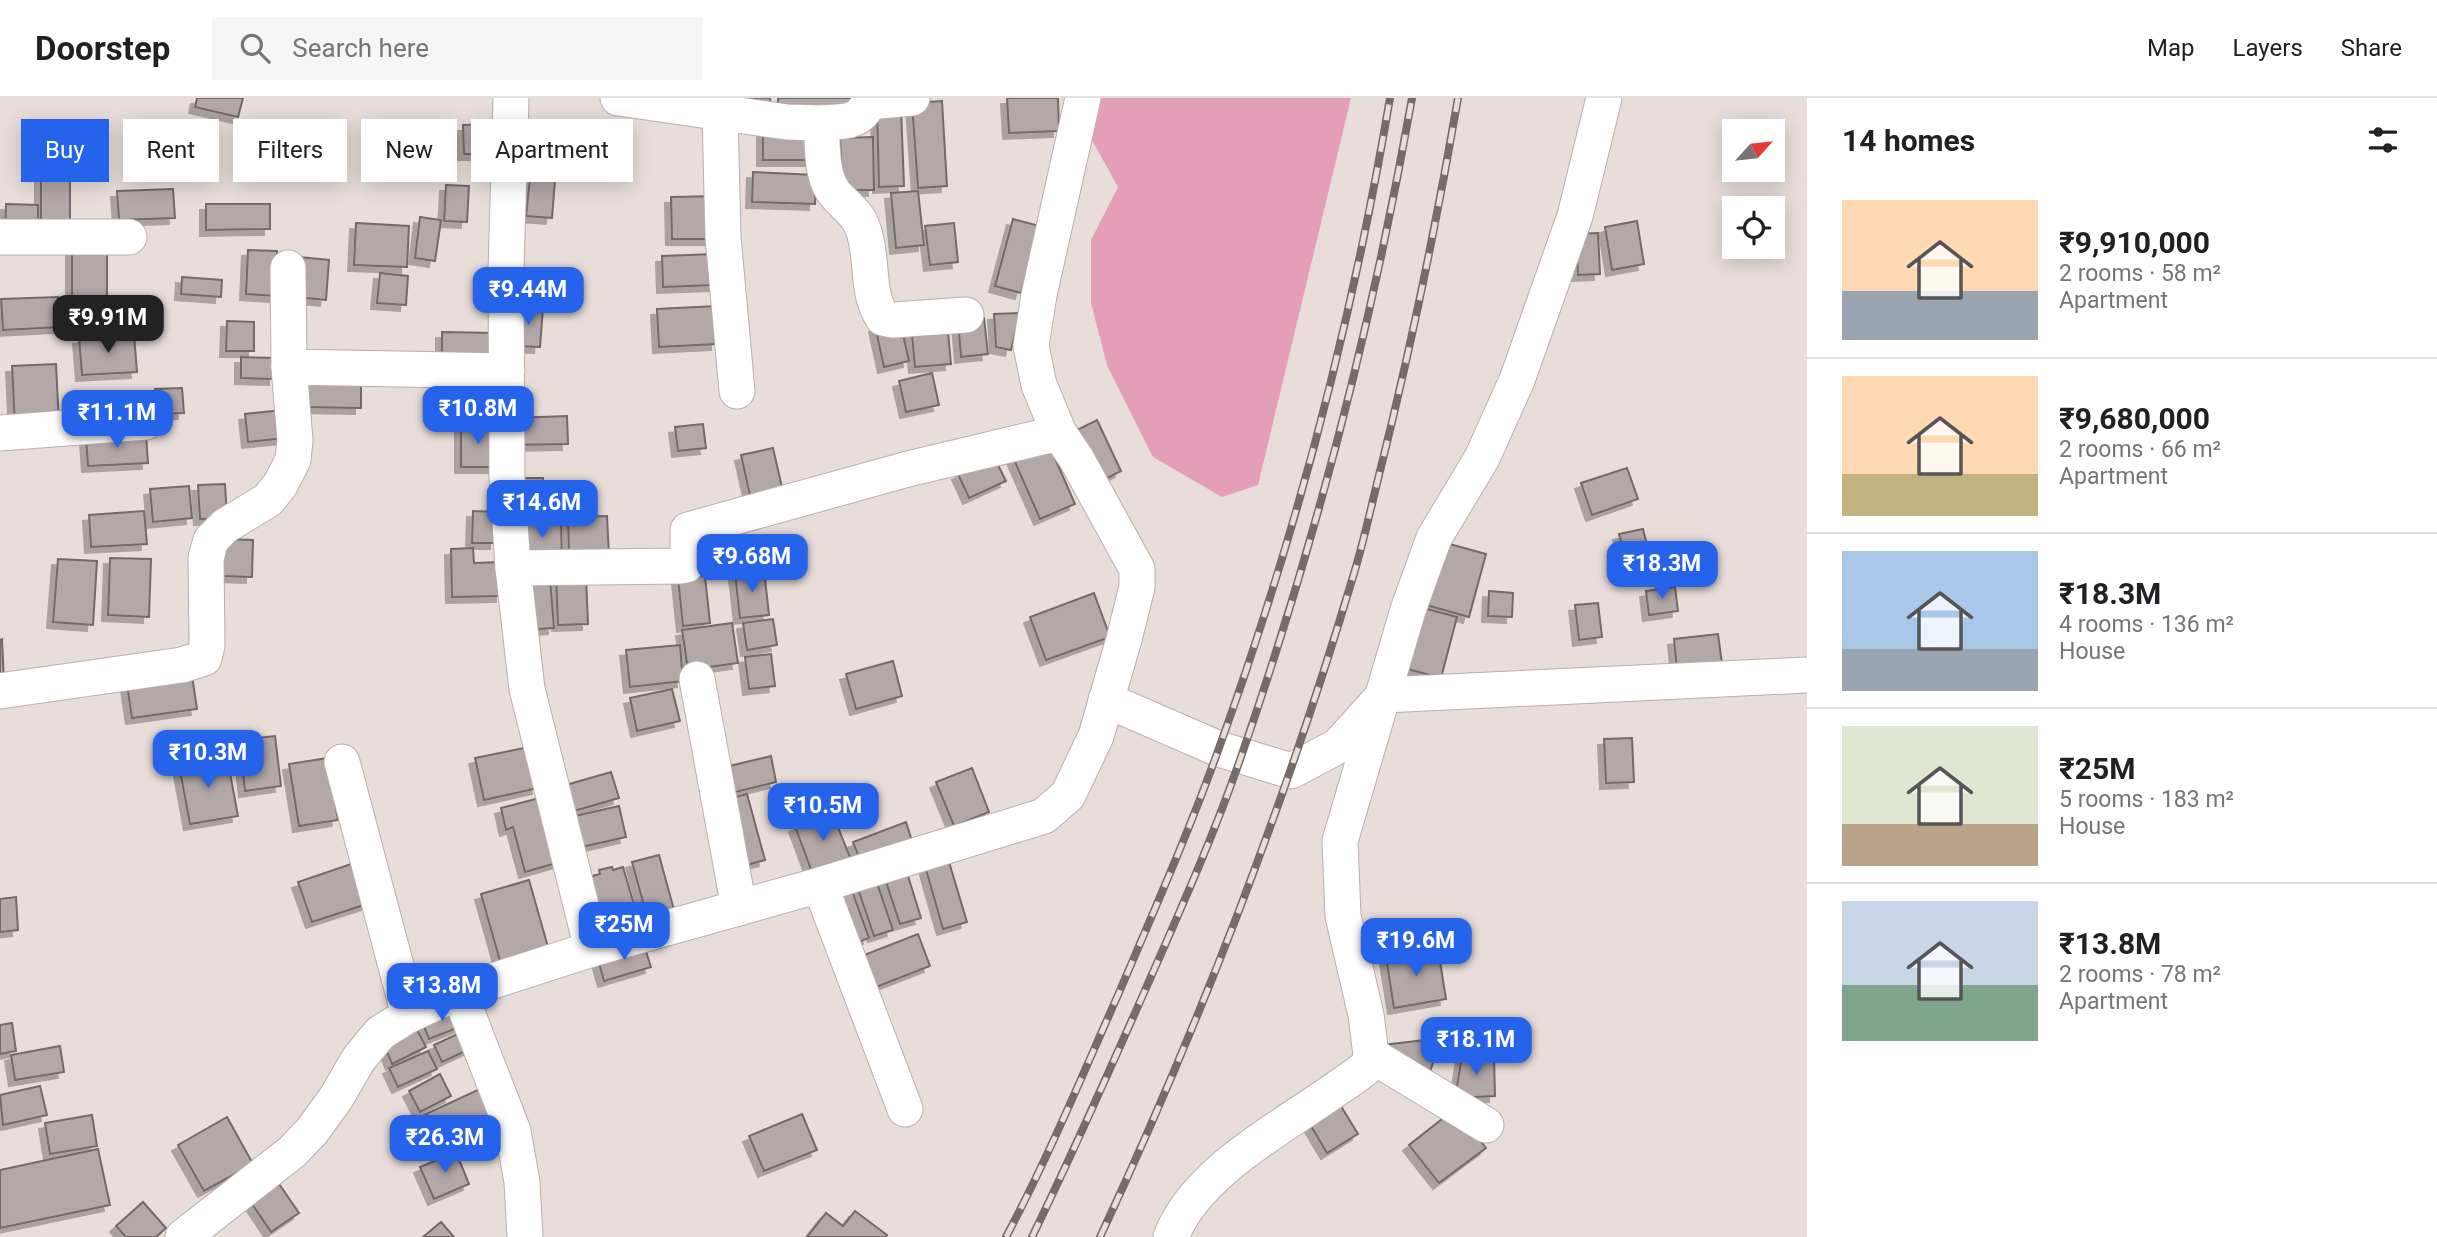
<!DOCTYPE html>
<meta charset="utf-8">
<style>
body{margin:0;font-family:Roboto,sans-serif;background:#f6f6f6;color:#202124;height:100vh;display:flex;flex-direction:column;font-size:26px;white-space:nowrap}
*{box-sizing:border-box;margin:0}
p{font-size:23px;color:#757577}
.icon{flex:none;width:38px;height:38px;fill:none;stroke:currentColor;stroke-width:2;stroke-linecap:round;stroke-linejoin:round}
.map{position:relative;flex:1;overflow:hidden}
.details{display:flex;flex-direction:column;background:#fff;width:630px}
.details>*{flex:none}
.hud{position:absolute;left:21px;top:21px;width:665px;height:63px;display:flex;gap:14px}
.needle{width:46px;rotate:63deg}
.tools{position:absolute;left:1722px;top:21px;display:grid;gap:14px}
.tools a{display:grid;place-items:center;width:63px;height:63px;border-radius:0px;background:#fff;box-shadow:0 4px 18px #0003;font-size:35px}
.price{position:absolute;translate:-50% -60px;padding:0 16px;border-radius:14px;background:#2563eb;color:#fff;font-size:23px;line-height:46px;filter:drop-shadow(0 2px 4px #0008)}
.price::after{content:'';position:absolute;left:50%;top:42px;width:21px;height:16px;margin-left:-10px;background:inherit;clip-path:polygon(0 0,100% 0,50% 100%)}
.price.selected{background:#222;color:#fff}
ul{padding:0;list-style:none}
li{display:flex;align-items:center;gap:21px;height:175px;padding:0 35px}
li+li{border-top:2px solid #e0e0e0}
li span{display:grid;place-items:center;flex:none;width:196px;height:140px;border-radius:0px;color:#555}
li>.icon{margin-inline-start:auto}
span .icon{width:84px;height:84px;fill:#fffc;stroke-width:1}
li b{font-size:30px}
h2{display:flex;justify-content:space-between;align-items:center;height:84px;padding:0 35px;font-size:30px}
.chip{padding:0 24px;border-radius:0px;background:#fff;box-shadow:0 4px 18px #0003;font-size:24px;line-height:63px}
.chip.selected{background:#2563eb;color:#fff}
header{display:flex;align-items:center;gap:42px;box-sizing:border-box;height:98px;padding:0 35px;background:#fff;border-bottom:2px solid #e0e0e0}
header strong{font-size:33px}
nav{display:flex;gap:38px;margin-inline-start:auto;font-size:24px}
.search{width:490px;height:63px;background:#f6f6f6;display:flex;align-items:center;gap:18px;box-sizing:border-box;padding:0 24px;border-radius:0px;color:#757577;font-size:26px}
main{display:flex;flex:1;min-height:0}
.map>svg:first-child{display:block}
.water{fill:#e49eb8}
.building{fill:#b3a7a8;stroke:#746969;stroke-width:2;filter:url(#shadow)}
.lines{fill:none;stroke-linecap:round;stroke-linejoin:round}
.minor-casing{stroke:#baaeab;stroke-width:37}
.minor{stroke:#fff;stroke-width:35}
.rail-casing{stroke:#746c6a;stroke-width:8}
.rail{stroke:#e8ddd9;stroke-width:5;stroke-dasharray:16;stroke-linecap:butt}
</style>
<header>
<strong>Doorstep</strong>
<div class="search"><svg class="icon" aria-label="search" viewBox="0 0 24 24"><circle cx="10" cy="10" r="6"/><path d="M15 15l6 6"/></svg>Search here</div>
<nav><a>Map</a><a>Layers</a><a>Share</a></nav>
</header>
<main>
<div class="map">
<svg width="1807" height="1139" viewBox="0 0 1807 1139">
<defs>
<filter id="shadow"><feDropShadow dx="-6" dy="6" stdDeviation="0" flood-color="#0004"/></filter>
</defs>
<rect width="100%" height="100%" fill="#e8ddd9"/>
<path class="water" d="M1093 0H1351L1258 387 1222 399 1153 359 1107 267 1091 205V142L1118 89 1088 35Z"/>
<g class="building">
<path d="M197 0H243L238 19 195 9Z"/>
<path d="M747 0H770L771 9 747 10Z"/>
<path d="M778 0H857L858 9 778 11Z"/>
<path d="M1007 0H1058L1059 33 1009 35Z"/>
<path d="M942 3 947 88 918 90 912 5Z"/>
<path d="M901 10 904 88 879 89 877 11Z"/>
<path d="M492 26V56H464L463 27Z"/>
<rect x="763" y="33" width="49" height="29"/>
<path d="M873 39 874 92H842L840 40Z"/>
<rect x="41" y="72" width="29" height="62"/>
<path d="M753 74 816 77 815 106 752 104Z"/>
<path d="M530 80 555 82 552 120 526 118Z"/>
<path d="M446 87 469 88 467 124 444 123Z"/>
<path d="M173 91 175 120 119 122 117 93Z"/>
<path d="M918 93 924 147 896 150 891 95Z"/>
<path d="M718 98V141H672L671 99Z"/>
<path d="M6 106 38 107V134H5Z"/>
<path d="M206 106H270V131L206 132Z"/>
<path d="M420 119 441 122 435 163 415 160Z"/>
<path d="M1013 121 1039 128 1021 195 995 188Z"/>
<path d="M1637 123 1644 166 1612 172 1605 129Z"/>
<path d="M356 125 409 128 407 169 354 167Z"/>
<path d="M954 125 958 164 930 167 925 128Z"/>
<path d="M1598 135 1600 176 1578 177 1576 136Z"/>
<path d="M72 148H107V202L72 201Z"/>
<path d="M248 152 277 153 275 198 246 196Z"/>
<path d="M714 156 716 187 663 189 662 158Z"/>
<path d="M299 159 329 162 326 202 296 199Z"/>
<path d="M380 175 408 178 406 207 377 205Z"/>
<path d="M182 179 222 182 221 199 181 196Z"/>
<path d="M58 199 60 229 3 232 1 201Z"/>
<path d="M517 208 543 210 540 249 514 248Z"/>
<path d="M716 208 717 246 659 249 657 211Z"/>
<path d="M1020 215 1011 252 996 249 994 216Z"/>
<path d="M984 220 988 256 961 259 958 222Z"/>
<path d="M227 223 254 224V253H226Z"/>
<path d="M900 223 909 263 884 269 875 228Z"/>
<path d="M947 223 951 266 915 269 911 226Z"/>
<path d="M442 234 497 235V257L442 256Z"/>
<path d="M134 236 137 274 82 277 79 240Z"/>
<path d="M241 259 275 260V281L241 280Z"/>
<path d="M56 266 59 326 15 329 12 268Z"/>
<path d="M932 275 939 307 906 314 899 283Z"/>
<path d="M300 282H361V310L299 309Z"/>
<path d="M182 290 184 315 156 316 155 291Z"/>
<path d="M282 312 286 340 248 344 245 316Z"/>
<path d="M567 318 568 346 512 347V320Z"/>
<path d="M1097 322 1121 373 1096 386 1071 335Z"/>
<rect x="461" y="326" width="35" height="43"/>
<path d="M703 326 706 350 678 353 675 329Z"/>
<path d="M146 336 148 365 88 368 86 339Z"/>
<path d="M1047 342 1075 406 1040 421 1012 357Z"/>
<path d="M773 350 783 394 751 402 741 357Z"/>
<path d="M994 359 1006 383 969 400 958 376Z"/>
<path d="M1627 370 1638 401 1592 417 1581 385Z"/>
<rect x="517" y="380" width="26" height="32"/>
<path d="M225 386 227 420 200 421 198 387Z"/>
<path d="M189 388 192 420 153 424 150 391Z"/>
<path d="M144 413 147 446 91 449 89 417Z"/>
<path d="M473 413 497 414 496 445H472Z"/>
<path d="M607 418 609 458 569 459 568 419Z"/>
<path d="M523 422H561L562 463H524Z"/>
<path d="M1643 431 1652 467 1629 473 1619 436Z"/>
<path d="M222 441 253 442 252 479 221 478Z"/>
<path d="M1435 442 1486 456 1469 519 1419 505Z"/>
<path d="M473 450 474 465 501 464 502 498 452 499 451 451Z"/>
<path d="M110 460 151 461 149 519 108 517Z"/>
<path d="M58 461 97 463 93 527 53 524Z"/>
<path d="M764 472 769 517 740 520 735 475Z"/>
<path d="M705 478 710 525 683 528 678 480Z"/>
<path d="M586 479 588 526 558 527 556 480Z"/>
<path d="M550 480 554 530 525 532 522 482Z"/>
<path d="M1675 489 1678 513 1649 517 1646 493Z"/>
<path d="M1489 493 1513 495 1512 519 1488 518Z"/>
<path d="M1094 495 1110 539 1046 562 1030 519Z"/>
<path d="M1598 505 1602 539 1579 542 1575 507Z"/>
<path d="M1416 508 1457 519 1441 580 1400 569Z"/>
<path d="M773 521 777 547 747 552 743 525Z"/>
<path d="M732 525 738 565 688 572 682 532Z"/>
<path d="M1718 536 1722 566 1677 572 1674 541Z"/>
<path d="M2 541 4 584H0V542Z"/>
<path d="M680 547 683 583 630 589 626 552Z"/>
<path d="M771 556 775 588 749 591 745 559Z"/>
<path d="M893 563 902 598 856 611 846 576Z"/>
<path d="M191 571 197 611 132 620 126 580Z"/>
<path d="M672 591 680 623 637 633 630 600Z"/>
<path d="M275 638 281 688 245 693 239 642Z"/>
<path d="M1632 640 1634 684 1606 685 1604 641Z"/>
<path d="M529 649 538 690 484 702 475 660Z"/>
<path d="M771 658 776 684 727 696 721 670Z"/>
<path d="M227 659 238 718 190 726 179 667Z"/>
<path d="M328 660 338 722 299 728 289 666Z"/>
<path d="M972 670 989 714 954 728 936 684Z"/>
<path d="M611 674 619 700 567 715 559 689Z"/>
<path d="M747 696 765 762 743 768 725 702Z"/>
<path d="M543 699 560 764 525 774 513 729 506 732 501 710Z"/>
<path d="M619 708 626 739 573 751 566 720Z"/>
<path d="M832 714 851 762 813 777 795 728Z"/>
<path d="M906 724 912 743 860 762 853 744Z"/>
<path d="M946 754 967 824 943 831 923 761Z"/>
<path d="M659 757 674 812 647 819 632 764Z"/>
<path d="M357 764 370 805 312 824 298 784Z"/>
<path d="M905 768 921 820 900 826 883 775Z"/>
<path d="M612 769 613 772 623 769 637 817 594 828 581 781 600 776 599 772Z"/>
<path d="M529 782 548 849 500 863 481 796Z"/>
<path d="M876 782 893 832 874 838 857 788Z"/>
<path d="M851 790 869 840 851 847 832 797Z"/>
<path d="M16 799 18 832 0 834V801Z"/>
<path d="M918 836 930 868 871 891 859 859Z"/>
<path d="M643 844 651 869 604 883 597 858Z"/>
<path d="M1438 851 1446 901 1394 910 1386 860Z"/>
<path d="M454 908 462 928 429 941 421 921Z"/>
<path d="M413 924 426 949 392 966 382 941Z"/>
<path d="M12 925 16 953 0 956V927Z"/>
<path d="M466 932 474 949 442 964 434 947Z"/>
<path d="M1442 940 1428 979 1383 947Z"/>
<path d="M60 948 64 974 15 982 11 957Z"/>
<path d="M428 953 437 971 398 989 389 970Z"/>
<path d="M1462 958 1494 959 1495 998 1455 1000Z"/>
<path d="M440 976 451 998 420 1014 409 993Z"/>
<path d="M40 988 47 1017 3 1027 0 997Z"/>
<path d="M484 989 497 1017 437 1045 424 1017Z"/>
<path d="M1336 1000 1358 1036 1327 1055 1305 1018Z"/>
<path d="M1455 1011 1486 1050 1439 1085 1409 1047Z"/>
<path d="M802 1016 817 1052 764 1073 749 1038Z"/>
<path d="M92 1017 97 1048 50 1056 45 1025Z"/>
<path d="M227 1019 253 1066 204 1093 178 1047Z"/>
<path d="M98 1051 110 1107 0 1130V1072Z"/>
<path d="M456 1054 469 1086 434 1101 420 1069Z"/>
<path d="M275 1080 299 1115 271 1134 248 1100Z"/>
<path d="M143 1104 166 1130 156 1139H126L116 1128Z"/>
<path d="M855 1113 887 1137 886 1139H807L826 1115 843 1128Z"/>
<path d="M441 1124 454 1139H423Z"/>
</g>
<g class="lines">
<g class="minor-casing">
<g id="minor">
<path d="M511 0 506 172 507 379 513 470 527 591 592 851"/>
<path d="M618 0 787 24 821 25C823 47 820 81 837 98 847 109 858 116 863 131 874 160 865 194 883 220L893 222 966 217"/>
<path d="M869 4 912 0"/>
<path d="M720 13 723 139 737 293"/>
<path d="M821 25C846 23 861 26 871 0"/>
<path d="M0 139H129"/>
<path d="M289 269 507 273"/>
<path d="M0 335 146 324"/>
<path d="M513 470 680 468 686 467 688 462V432L908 371 1059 335"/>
<path d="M697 581 739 810"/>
<path d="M0 593 182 567 204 560 207 547 206 460 211 442 225 428 268 402 280 387 293 362 295 342 289 269 288 170"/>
<path d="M1106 602 1219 651 1291 673 1338 648 1384 597 1807 577"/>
<path d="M342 664 409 917"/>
<path d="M820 787 905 1011"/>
<path d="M459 894 513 1033 522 1084 525 1139"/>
<path d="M1371 957 1486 1027"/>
<path d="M183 1139 292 1054 312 1033 336 1000 358 962 380 935 409 917 459 894 592 851 820 787 1044 718 1068 697 1096 638 1124 541 1137 489V471L1076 360 1059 335 1039 287 1031 248 1039 197 1083 0"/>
<path d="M1171 1139C1195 1076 1276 1033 1329 996 1343 986 1357 978 1369 967L1371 957 1366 917 1343 818 1340 743 1408 512 1434 440 1482 360 1517 282 1575 118 1604 0"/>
</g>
</g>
<use href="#minor" class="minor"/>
<g class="rail-casing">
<g id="rail">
<path d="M1006 1139C1048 1060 1082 978 1118 897 1153 815 1189 734 1219 650 1295 441 1353 219 1390 0"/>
<path d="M1032 1139C1071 1059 1107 978 1143 897 1178 817 1214 738 1242 656 1316 443 1373 222 1412 0"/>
<path d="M1100 1139C1199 927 1285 706 1352 482 1364 444 1372 404 1382 365 1412 244 1437 123 1458 0"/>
</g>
</g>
<use href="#rail" class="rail"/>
</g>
</svg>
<div class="tools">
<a><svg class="needle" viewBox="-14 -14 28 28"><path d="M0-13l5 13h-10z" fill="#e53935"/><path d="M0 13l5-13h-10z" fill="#757577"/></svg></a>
<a><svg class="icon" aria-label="locate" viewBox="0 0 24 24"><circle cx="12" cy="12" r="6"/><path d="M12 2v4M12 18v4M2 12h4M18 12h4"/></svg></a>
</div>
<b class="price" style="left:528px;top:229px">₹9.44M</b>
<b class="price selected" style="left:108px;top:257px">₹9.91M</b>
<b class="price" style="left:478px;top:348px">₹10.8M</b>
<b class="price" style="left:117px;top:352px">₹11.1M</b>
<b class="price" style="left:542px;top:442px">₹14.6M</b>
<b class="price" style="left:752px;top:496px">₹9.68M</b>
<b class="price" style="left:1662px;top:503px">₹18.3M</b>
<b class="price" style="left:208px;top:692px">₹10.3M</b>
<b class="price" style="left:823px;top:745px">₹10.5M</b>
<b class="price" style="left:624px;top:864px">₹25M</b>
<b class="price" style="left:1416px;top:880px">₹19.6M</b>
<b class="price" style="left:442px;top:925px">₹13.8M</b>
<b class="price" style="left:1476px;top:979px">₹18.1M</b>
<b class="price" style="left:445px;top:1077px">₹26.3M</b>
<div class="hud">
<a class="chip selected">Buy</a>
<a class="chip">Rent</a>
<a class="chip">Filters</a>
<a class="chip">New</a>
<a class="chip">Apartment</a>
</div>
</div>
<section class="details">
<h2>14 homes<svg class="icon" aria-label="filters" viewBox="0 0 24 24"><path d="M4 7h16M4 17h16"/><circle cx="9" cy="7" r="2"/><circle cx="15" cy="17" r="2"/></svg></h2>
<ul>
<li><span style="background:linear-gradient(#ffd9b3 65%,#9aa5b1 0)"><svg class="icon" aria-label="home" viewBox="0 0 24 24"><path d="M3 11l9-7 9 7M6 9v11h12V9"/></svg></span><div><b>₹9,910,000</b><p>2 rooms · 58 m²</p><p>Apartment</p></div></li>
<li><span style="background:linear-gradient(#ffd9b3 70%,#c2b280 0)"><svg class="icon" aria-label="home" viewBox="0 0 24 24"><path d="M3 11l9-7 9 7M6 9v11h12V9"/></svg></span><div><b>₹9,680,000</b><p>2 rooms · 66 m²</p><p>Apartment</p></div></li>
<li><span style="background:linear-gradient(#a9c7e8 70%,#9aa5b1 0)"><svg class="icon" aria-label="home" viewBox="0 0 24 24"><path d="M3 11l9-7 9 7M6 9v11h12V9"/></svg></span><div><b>₹18.3M</b><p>4 rooms · 136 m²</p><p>House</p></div></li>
<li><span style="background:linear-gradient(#dfe7d0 70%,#b9a48a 0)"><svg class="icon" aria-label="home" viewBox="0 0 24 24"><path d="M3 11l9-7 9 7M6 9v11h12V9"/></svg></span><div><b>₹25M</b><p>5 rooms · 183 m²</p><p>House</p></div></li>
<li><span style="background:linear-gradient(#c9d6e8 60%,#7fa58c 0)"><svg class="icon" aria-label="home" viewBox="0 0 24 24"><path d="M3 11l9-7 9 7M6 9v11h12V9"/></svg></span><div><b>₹13.8M</b><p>2 rooms · 78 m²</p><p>Apartment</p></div></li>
</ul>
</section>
</main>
